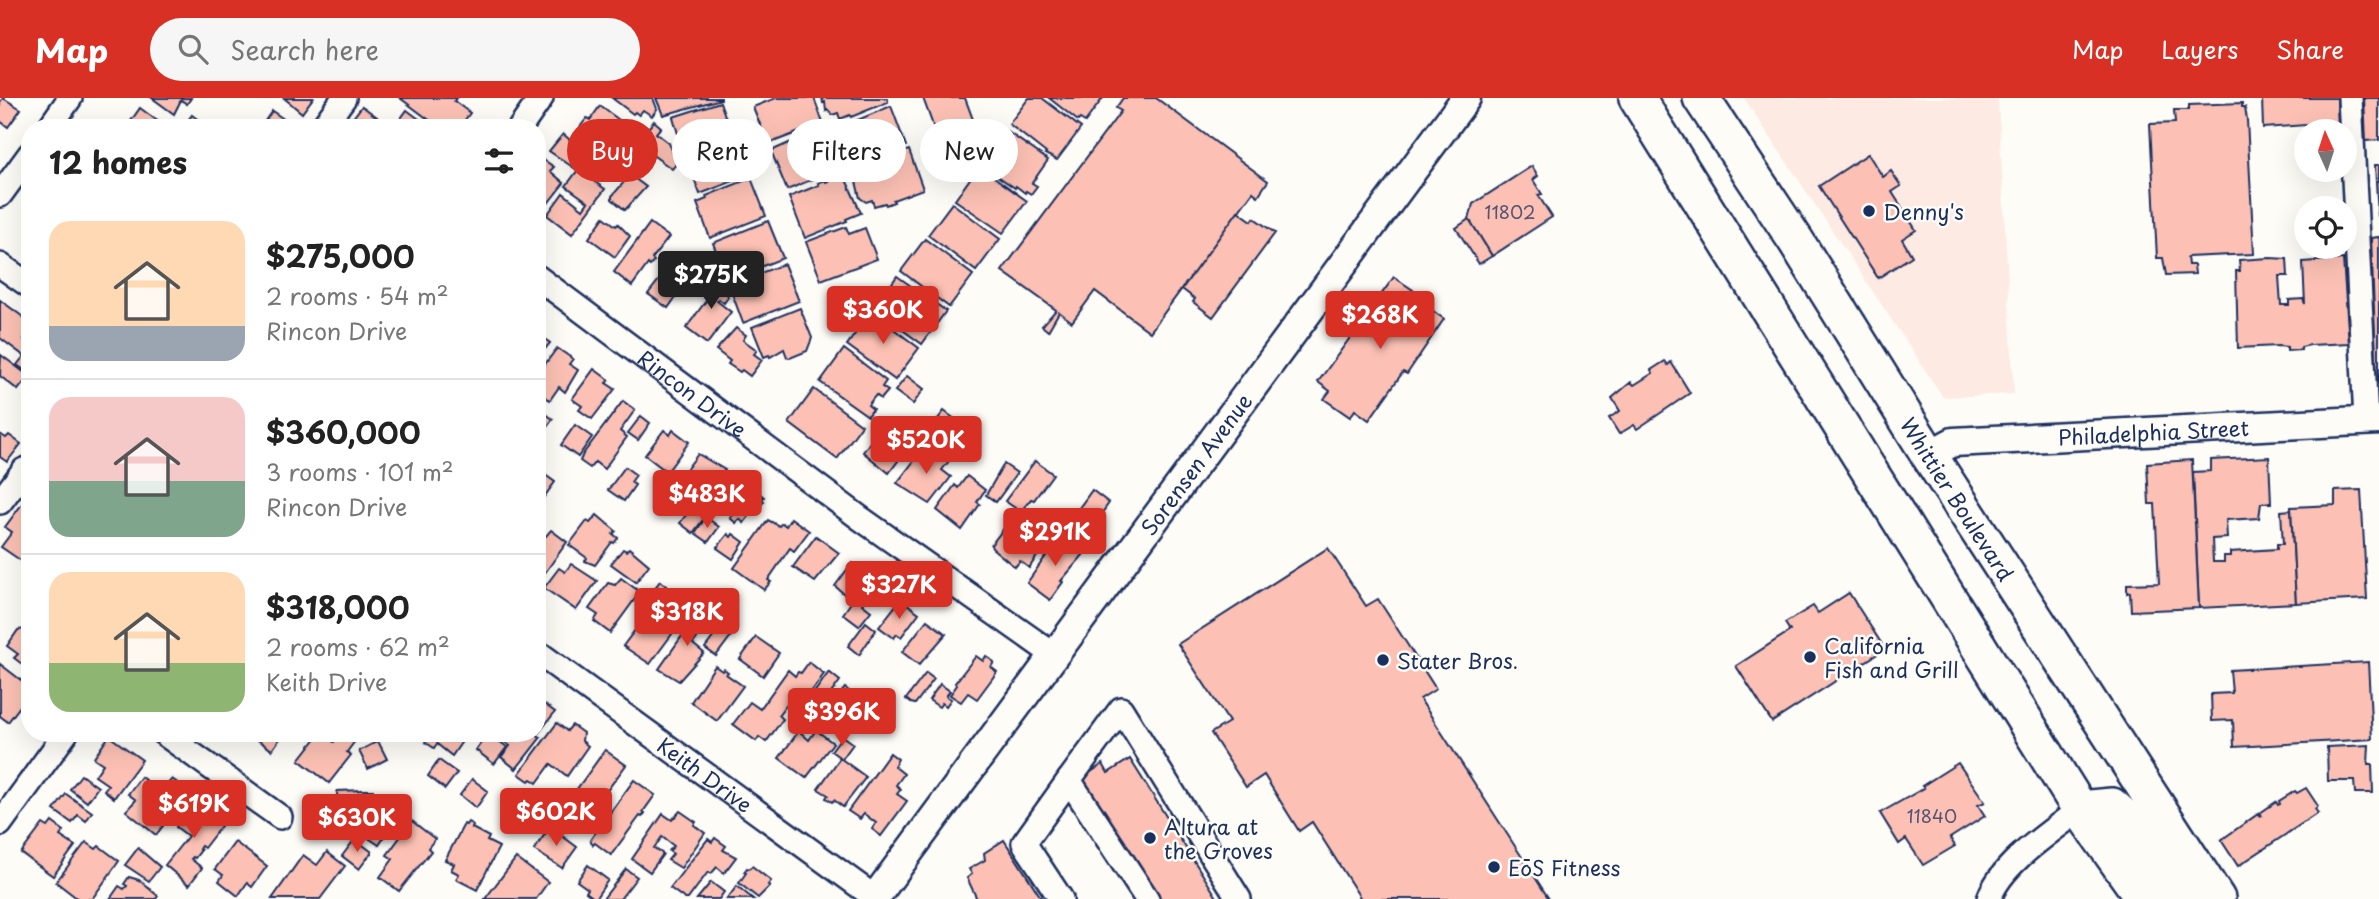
<!DOCTYPE html>
<meta charset="utf-8">
<style>
body{margin:0;font-family:"Playpen Sans",sans-serif;background:#f6f6f6;color:#222;height:100vh;display:flex;flex-direction:column;font-size:26px;white-space:nowrap}
*{box-sizing:border-box;margin:0}
p{font-size:23px;color:#767676}
.icon{flex:none;width:38px;height:38px;fill:none;stroke:currentColor;stroke-width:2;stroke-linecap:round;stroke-linejoin:round}
.map{position:relative;flex:1;overflow:hidden}
.sheet{position:absolute;left:21px;top:21px;width:525px;height:623px;display:flex;flex-direction:column;background:#fff;border-radius:28px;box-shadow:0 7px 28px #0002}
.sheet>*{flex:none}
.hud{position:absolute;left:567px;top:21px;width:665px;height:63px;display:flex;gap:14px}
.needle{width:46px;rotate:357deg}
.controls{position:absolute;left:2294px;top:21px;display:grid;gap:14px}
.controls a{display:grid;place-items:center;width:63px;height:63px;border-radius:50%;background:#fff;box-shadow:0 7px 28px #0002;font-size:35px}
.price{position:absolute;translate:-50% -60px;padding:0 16px;border-radius:7px;background:#d93025;color:#fff;font-size:23px;line-height:46px;filter:drop-shadow(0 2px 4px #0008)}
.price::after{content:'';position:absolute;left:50%;top:42px;width:21px;height:16px;margin-left:-10px;background:inherit;clip-path:polygon(0 0,100% 0,50% 100%)}
.price.current{background:#222;color:#fff}
ul{padding:0;list-style:none}
li{display:flex;align-items:center;gap:21px;height:175px;padding:0 28px}
li+li{border-top:2px solid #e0e0e0}
li span{display:grid;place-items:center;flex:none;width:196px;height:140px;border-radius:21px;color:#555}
li>.icon{margin-inline-start:auto}
span .icon{width:84px;height:84px;fill:#fffc;stroke-width:1}
li b{font-size:30px}
h2{display:flex;justify-content:space-between;align-items:center;height:84px;padding:0 28px;font-size:30px}
.chip{padding:0 24px;border-radius:32px;background:#fff;box-shadow:0 7px 28px #0002;font-size:24px;line-height:63px}
.chip.current{background:#d93025;color:#fff}
header{display:flex;align-items:center;gap:42px;box-sizing:border-box;height:98px;padding:0 35px;background:#d93025;color:#fff}
header strong{font-size:33px}
nav{display:flex;gap:38px;margin-inline-start:auto;font-size:24px}
.search{width:490px;height:63px;background:#f6f6f6;display:flex;align-items:center;gap:18px;box-sizing:border-box;padding:0 24px;border-radius:38px;color:#767676;font-size:26px}
.map>svg:first-child{display:block}
.built{fill:#fdeae3}
.building{fill:#fcc1b4;stroke:#1b2f5e;stroke-width:2}
.lines{fill:none;stroke-linecap:round;stroke-linejoin:round}
.minor-casing{stroke:#1b2f5e;stroke-width:28}
.tertiary-casing{stroke:#1b2f5e;stroke-width:33}
.primary-casing{stroke:#1b2f5e;stroke-width:40}
.minor{stroke:#fdfcf7;stroke-width:23}
.tertiary{stroke:#fdfcf7;stroke-width:28}
.primary{stroke:#fdfcf7;stroke-width:35}
.poi-dot{fill:#1b2f5e;stroke:#fdfcf7;stroke-width:2.5}
.labels{text-anchor:middle;dominant-baseline:central;stroke-width:5;stroke-linejoin:round;paint-order:stroke}
.number-label{font-size:18px;fill:#535474}
.poi-label{font-size:21px;fill:#1b2f5e;stroke:#fdfcf7;text-anchor:start}
.street-label{font-size:21px;fill:#1b2f5e;stroke:#fdfcf7}
</style>
<header>
<strong>Map</strong>
<div class="search"><svg class="icon" aria-label="search" viewBox="0 0 24 24"><circle cx="10" cy="10" r="6"/><path d="M15 15l6 6"/></svg>Search here</div>
<nav><a>Map</a><a>Layers</a><a>Share</a></nav>
</header>
<div class="map">
<svg width="2379" height="801" viewBox="0 0 2379 801">
<rect width="100%" height="100%" fill="#fdfcf7"/>
<filter id="ink" filterUnits="userSpaceOnUse"><feTurbulence type="fractalNoise" baseFrequency=".0143" numOctaves="2"/><feDisplacementMap in="SourceGraphic" scale="14" xChannelSelector="R" yChannelSelector="G"/><feConvolveMatrix kernelMatrix="1 2 1 2 8 2 1 2 1" color-interpolation-filters="sRGB"/></filter>
<g filter="url(#ink)">
<path class="built" d="M1744 0H1998L2014 296 1943 299Z"/>
<g class="building">
<path d="M3 0 21 11 8 29 0 23V4Z"/>
<path d="M152 0H191L187 6 181 2 174 16Z"/>
<path d="M284 0H313L302 15Z"/>
<path d="M400 0H457L454 3 470 15 459 30H440Z"/>
<path d="M612 0H653L657 11 652 18 643 12 639 17 635 14 633 16Z"/>
<path d="M656 0H721V1L663 17Z"/>
<path d="M776 0H814L823 25 768 46 753 9Z"/>
<path d="M822 0H887L888 4 851 19 850 17 840 21 838 15 832 17 828 12 826 13 825 4 823 5Z"/>
<path d="M923 0H965L975 27 968 33 939 44Z"/>
<path d="M1029 0H1042L1081 30 1057 62 1045 56 1046 55 1009 26Z"/>
<path d="M1049 0H1103L1085 24 1080 21 1078 23Z"/>
<path d="M1123 0H1156L1268 83 1258 98 1253 94 1150 234 1095 193 1072 224 1059 214 1048 233 1042 228 1056 212 1002 173 1121 13 1116 10Z"/>
<path d="M2262 0H2337L2338 33H2321L2320 26 2263 30Z"/>
<path d="M2364 0H2379V42L2366 43Z"/>
<path d="M720 4 733 40 684 56 673 19Z"/>
<path d="M2242 5V9H2245L2247 22 2254 156 2187 159 2188 167H2194L2195 176 2166 177 2163 160H2157L2150 26 2175 25 2174 12H2189V7Z"/>
<path d="M362 8 377 19 368 30H355L349 25Z"/>
<path d="M600 8 633 32 628 43 631 45 619 58 580 29 587 20 590 22Z"/>
<path d="M891 8 906 48 850 69 846 58 845 59 836 31Z"/>
<path d="M140 10 159 24 157 26 163 30H126Z"/>
<path d="M407 12 431 30H394Z"/>
<path d="M272 13 291 26 288 30H260Z"/>
<path d="M192 17 208 29 207 30H182Z"/>
<path d="M654 23 661 29 656 35 669 45 676 66 672 71 636 45Z"/>
<path d="M1005 32 1048 62 1032 85 1037 88 1031 96 1026 93 1025 95 1016 88 1015 90 983 68 982 65Z"/>
<path d="M563 36 588 57 577 72 549 53Z"/>
<path d="M809 36 813 46 830 39 842 69 787 92 771 53Z"/>
<path d="M734 41 749 77 700 96 687 62 695 59 694 57Z"/>
<path d="M909 52 923 91 893 102 894 104 886 107 885 105 874 108 872 102 866 104 860 100 853 71Z"/>
<path d="M1868 56 1883 79 1891 73 1901 88 1892 94 1916 132 1902 141 1912 158 1878 180 1819 88Z"/>
<path d="M538 58 554 69 550 73 564 85 541 114 537 111Z"/>
<path d="M2375 67H2379V117L2378 118Z"/>
<path d="M979 68 1027 103 1003 135 955 102Z"/>
<path d="M1532 68 1538 78 1533 82 1542 96 1538 97 1552 119 1492 158 1469 121 1473 106Z"/>
<path d="M578 72 605 91 572 136 547 117 563 95 583 111 588 104 566 88Z"/>
<path d="M630 77 646 89 625 112 612 101V98Z"/>
<path d="M844 77 861 115 846 121 847 123 805 140 789 99 819 87 818 85 825 82 826 84Z"/>
<path d="M751 80 766 118 710 140 697 105 707 101 706 98Z"/>
<path d="M952 105 1000 141 976 173 928 137Z"/>
<path d="M1238 113 1252 123 1254 120 1275 135 1213 219 1193 204 1195 201 1182 191Z"/>
<path d="M604 119 616 128 618 126 630 138 615 159 589 140Z"/>
<path d="M1469 121 1492 158 1479 166 1456 130Z"/>
<path d="M768 123 783 160 727 182 713 145Z"/>
<path d="M650 125 669 139 652 161 654 163 650 168 648 166 632 188 614 174Z"/>
<path d="M846 129 849 136 865 130 877 161 821 182 806 144Z"/>
<path d="M2379 139V285H2377L2371 140Z"/>
<path d="M925 141 973 177 949 209 901 173Z"/>
<path d="M703 158 718 169 706 186 691 175Z"/>
<path d="M2270 160 2287 161 2288 178H2279L2281 207H2289V202L2303 201 2305 206 2303 164 2343 161 2349 245 2310 247 2301 249V252L2287 253V249L2278 248 2238 250 2236 173H2240L2239 162Z"/>
<path d="M784 166 799 203 743 225 729 187Z"/>
<path d="M670 168 688 182 668 210 648 196Z"/>
<path d="M714 176 724 183 728 199 724 205 719 201 717 203 731 214 707 246 686 230 711 196 703 190Z"/>
<path d="M897 178 946 213 922 246 874 211Z"/>
<path d="M1394 179 1413 192 1410 196 1444 221 1407 276 1403 274 1369 322 1355 312 1350 319 1324 301 1330 293 1318 284Z"/>
<path d="M0 202 30 224V232L24 241 30 245V276L17 267 24 258 0 240Z"/>
<path d="M800 210 812 240 807 253 790 260 787 259 784 251 770 259 769 257 764 259 752 229Z"/>
<path d="M871 214 919 250 895 282 847 247Z"/>
<path d="M736 230 746 237 743 242 757 252 754 256 762 262 750 278 742 272 740 274 728 266 730 263 716 252Z"/>
<path d="M537 235 550 245 537 261Z"/>
<path d="M557 250 573 261 569 266 578 272 565 294 559 289 550 302 537 294 539 288 537 277Z"/>
<path d="M844 251 886 283 882 289 888 293 881 301 876 297 868 307 873 311 868 318 820 284Z"/>
<path d="M1 257 29 278 18 292 0 278Z"/>
<path d="M1665 263 1668 267 1671 264 1690 295 1637 331 1634 327 1619 336 1609 320 1620 313 1612 300 1631 284 1634 287 1653 275 1651 272Z"/>
<path d="M594 271 609 282 606 285 615 291 592 321 579 312 582 308 572 301Z"/>
<path d="M907 278 924 291 913 306 895 293Z"/>
<path d="M814 291 862 327 837 361 789 325Z"/>
<path d="M623 303 635 312 620 333 627 339 604 371 595 364 590 370 580 363 583 356Z"/>
<path d="M537 310 553 321 537 342Z"/>
<path d="M944 313 968 331 957 346 953 343 949 349 929 333Z"/>
<path d="M641 318 650 325 638 342 628 335Z"/>
<path d="M886 322 913 343 889 375 863 354Z"/>
<path d="M575 327 592 339 578 359 561 347Z"/>
<path d="M664 332 670 337 673 332 689 344 667 374 645 357Z"/>
<path d="M0 336 6 340 9 337 21 346 7 364 0 359Z"/>
<path d="M930 349 949 363 942 372 951 379 930 406 897 385 917 359Z"/>
<path d="M698 356 725 372 707 396 704 393 700 398 692 392 696 387 682 377Z"/>
<path d="M2269 359 2271 405H2261L2259 420 2226 422 2227 440 2212 441 2213 464H2224V458H2230V454L2277 451V446H2283L2281 413 2291 412 2296 505 2199 510 2193 374 2211 373V362Z"/>
<path d="M2192 362 2199 510 2131 513 2130 494 2127 495V486L2159 485 2155 406H2149L2147 365Z"/>
<path d="M1035 363 1053 376 1034 402 1031 401 1021 413 1040 428 1033 438 1036 440 1033 444 1042 451 1029 470 1020 463 1015 469 992 450 991 447 1018 412 1005 403Z"/>
<path d="M1004 366 1017 375 996 404 986 397Z"/>
<path d="M625 369 636 377 631 384 635 387 624 403 608 392Z"/>
<path d="M541 374 555 384 544 399 537 394V379Z"/>
<path d="M967 378 985 392 977 404 980 406 962 432 937 412 955 387 958 390Z"/>
<path d="M740 381 748 387 750 385 754 388 753 390 764 399 762 401 764 403 761 407 759 405 744 425 739 421 736 425 730 420 733 417 720 408Z"/>
<path d="M1092 392 1109 405 1097 422 1079 410Z"/>
<path d="M2361 392 2367 501 2296 505 2291 409 2335 407V393Z"/>
<path d="M30 395V449L20 462 1 449 12 434 5 429Z"/>
<path d="M692 409 705 419 693 435 680 425Z"/>
<path d="M597 417 616 433 613 436 618 440 614 445 612 444 595 467 585 463 587 460 569 447 587 423 590 425Z"/>
<path d="M706 419 719 429 708 444 695 435Z"/>
<path d="M791 420 809 433 794 453 790 450 768 482 771 484 764 492 734 470 768 422 779 428 782 425 786 428Z"/>
<path d="M551 432 567 444 537 486V440L541 435 546 438Z"/>
<path d="M728 436 731 439 733 436 744 444 733 461 717 450Z"/>
<path d="M816 438 839 455 815 484 793 469Z"/>
<path d="M1060 438 1084 456 1061 483 1063 484 1050 502 1027 485Z"/>
<path d="M629 450 649 467 636 484 611 466 623 451 626 453Z"/>
<path d="M1328 450 1366 508 1378 501 1436 591 1420 601 1549 801H1361L1312 724 1299 733 1264 677 1246 689 1211 635 1229 624 1178 546Z"/>
<path d="M852 465 878 485 862 506 871 513 859 528 843 516 852 503 835 488Z"/>
<path d="M571 466 597 483 576 512 544 490 559 470 565 474Z"/>
<path d="M621 480 640 494 610 535 594 523 598 517 589 511 608 485 615 487Z"/>
<path d="M660 483 671 492 666 499 670 502 669 504 686 517 650 566 623 548 650 512 644 505Z"/>
<path d="M1849 495 1885 551 1772 624 1736 568 1790 533 1785 525 1813 508 1818 515Z"/>
<path d="M897 506 903 511 907 506 919 515 901 539 897 536 894 540 879 529Z"/>
<path d="M703 508 714 516 693 546 704 555 679 583 659 571Z"/>
<path d="M927 522 946 536 919 567 902 554Z"/>
<path d="M866 524 876 532 859 557 848 548Z"/>
<path d="M720 530 731 538 716 558 705 550Z"/>
<path d="M26 531 30 534V572L14 560 18 556 7 548 18 532Z"/>
<path d="M756 539 779 555 763 578 740 561Z"/>
<path d="M976 558 983 563 986 558 994 564 991 569 997 574 977 601 968 595 961 604 950 597 957 587 955 585Z"/>
<path d="M809 564 824 576 801 608 791 601 779 617 783 621 766 644 759 639 756 643 733 626 750 604 760 611 788 572 795 578 798 574 801 575Z"/>
<path d="M2368 564 2372 641 2234 649 2233 622 2212 623 2211 596 2232 595 2230 572Z"/>
<path d="M0 566 30 589V595L8 624 0 618Z"/>
<path d="M715 568 722 573 724 571 728 574 726 576 743 588 717 623 691 604Z"/>
<path d="M829 574 840 583 821 609 831 617 825 626 803 610Z"/>
<path d="M926 575 934 581 915 606 911 605 906 601Z"/>
<path d="M940 586 950 593 946 598 951 601 946 608 942 605 939 609 929 602Z"/>
<path d="M845 590 862 603 851 618 833 605Z"/>
<path d="M540 603 555 614 537 637 541 639 516 671 501 659 510 648 501 641 506 635H537V607Z"/>
<path d="M557 625 567 633 572 627 583 635 582 643 588 648 567 678 551 666 537 685 531 681 529 683 519 676Z"/>
<path d="M816 632 833 645 806 680 779 660 799 633 809 642Z"/>
<path d="M254 635H284L272 652 252 638Z"/>
<path d="M320 635 334 644 340 635H353L358 639 347 654 351 657 329 685 299 662Z"/>
<path d="M430 635H472L467 641 465 639 452 658 437 646 434 650 425 644Z"/>
<path d="M488 635 507 649 494 666 476 652Z"/>
<path d="M109 638 142 662 114 700 104 692 108 687 95 678 103 666 94 660Z"/>
<path d="M842 638 853 646 842 661 831 653Z"/>
<path d="M378 643 387 661 368 671 359 653Z"/>
<path d="M2369 647 2368 666H2372L2373 695H2355L2354 683H2328L2327 649Z"/>
<path d="M605 652 626 667 594 710 574 695Z"/>
<path d="M890 655 898 661 894 668 904 676 896 687 901 691 897 696 907 703 881 738 872 731 876 725 864 716 860 721 848 713Z"/>
<path d="M840 660 866 679 843 709 834 702 832 704 826 700 828 697 818 691Z"/>
<path d="M1130 661 1218 801H1157L1082 680 1103 666 1108 675Z"/>
<path d="M439 662 457 675 445 691 428 678Z"/>
<path d="M1958 665 1985 704 1978 707 1985 718 1950 740 1955 748 1923 767 1906 741 1899 746 1880 715 1924 690 1922 688Z"/>
<path d="M81 677 98 689 87 704 70 691Z"/>
<path d="M141 679 149 685 145 689 157 698 172 681 189 693 156 737 126 713 136 702 128 696Z"/>
<path d="M472 681 488 693 476 710 460 697Z"/>
<path d="M634 682 655 697 643 714 645 715 642 719 640 718 611 757 595 745 593 747 590 742Z"/>
<path d="M2306 690 2318 708 2315 711 2318 715 2238 768 2221 742 2258 716 2260 719 2262 718 2260 715 2276 704 2278 707 2280 706 2279 703 2295 693 2297 695Z"/>
<path d="M364 692H373V703H379V719L374 724H367V734H338L337 693Z"/>
<path d="M66 696 92 714 86 723 78 717 72 725 54 712Z"/>
<path d="M197 700 217 715 215 717 224 724 204 750 201 748 199 751 201 752 195 760 193 759 191 761 202 770 189 787 165 767 188 738 176 729Z"/>
<path d="M680 713 696 724 694 727 705 735 681 770 668 762 673 756 669 753 674 748 662 739 654 750 663 756 650 774 632 761 663 716 672 722Z"/>
<path d="M381 720 392 728 379 747 367 739Z"/>
<path d="M412 723 435 741 428 750 431 753 399 793 380 779 393 761 387 757Z"/>
<path d="M52 724 64 733 60 738 75 748 53 778 21 755 43 726 48 729Z"/>
<path d="M468 724 473 727 472 730 489 739 487 743 499 749 477 792 456 781 459 776 451 772 454 766 445 762 464 726 466 727Z"/>
<path d="M550 729 577 749 562 770 534 752Z"/>
<path d="M715 740 726 748 723 752 736 759 724 775 717 769 711 776 708 774 688 801H685L670 790 708 741 712 744Z"/>
<path d="M355 741 372 754 359 771 342 758Z"/>
<path d="M1004 742 1042 801H977L967 780 972 776 969 771 985 762 984 755Z"/>
<path d="M86 744 96 751 99 748 119 763 92 801H78L56 784Z"/>
<path d="M235 744 267 768 252 789 247 785 238 798 219 783 223 777 215 771Z"/>
<path d="M138 750 160 769 149 783 125 767Z"/>
<path d="M327 754 345 768 320 801H272L303 757 317 767Z"/>
<path d="M516 760 548 784 536 801H485Z"/>
<path d="M588 767 608 782 595 801 586 794 588 791 577 783Z"/>
<path d="M752 768 771 783 768 787 770 788 758 800 739 785 746 775 744 774 747 770 749 771Z"/>
<path d="M626 771 637 779 620 801H603Z"/>
<path d="M129 779 139 782 158 798 156 801H110L119 788 124 791 127 788 124 786Z"/>
<path d="M711 784 724 794 719 801H697Z"/>
<path d="M737 788 753 801H727Z"/>
</g>
<g class="lines">
<g class="minor-casing">
<g id="minor">
<path d="M2350 0 2366 323"/>
<path d="M49 30 70 0"/>
<path d="M322 30 344 0"/>
<path d="M520 30 541 0"/>
<path d="M0 97 30 56"/>
<path d="M0 167 30 188"/>
<path id="s1" d="M537 179 860 420 1054 557"/>
<path d="M0 404 24 372 30 370"/>
<path id="s2" d="M537 554 877 801"/>
<path d="M163 635 280 719"/>
<path d="M1069 682 1121 611 1239 801"/>
<path d="M0 726 66 635"/>
<path d="M1061 801 1024 745 1069 682 1147 801"/>
<path d="M1989 801C2001 765 2051 734 2080 711"/>
</g>
</g>
<g class="tertiary-casing">
<g id="tertiary">
<path id="s3" d="M1929 357 1953 344 2379 322"/>
<path id="s4" d="M874 801 1466 0"/>
</g>
</g>
<g class="primary-casing">
<g id="primary">
<path d="M1637 0 2080 711 2144 801"/>
<path id="s5" d="M1701 0 1796 143 1929 357 2217 801"/>
<path d="M2080 711 2112 708 2131 725 2181 801"/>
</g>
</g>
<use href="#minor" class="minor"/>
<use href="#tertiary" class="tertiary"/>
<use href="#primary" class="primary"/>
</g>
</g>
<g class="poi-dot">
<circle cx="1869" cy="113" r="7"/>
<circle cx="1810" cy="559" r="7"/>
<circle cx="1383" cy="562" r="7"/>
<circle cx="1150" cy="740" r="7"/>
<circle cx="1494" cy="769" r="7"/>
</g>
<g class="labels">
<g class="number-label">
<text x="1510" y="113">11802</text>
<text x="1932" y="717">11840</text>
</g>
<g class="poi-label">
<text x="1883" y="113">Denny's</text>
<text x="1824" y="547">California<tspan x="1824" dy="24">Fish and Grill</tspan></text>
<text x="1397" y="562">Stater Bros.</text>
<text x="1164" y="728">Altura at<tspan x="1164" dy="24">the Groves</tspan></text>
<text x="1508" y="769">EōS Fitness</text>
</g>
<g class="street-label">
<text stroke="none"><textPath href="#s1" startOffset="194">Rincon Drive</textPath></text>
<text stroke="none"><textPath href="#s3" startOffset="228">Philadelphia Street</textPath></text>
<text stroke="none"><textPath href="#s4" startOffset="541">Sorensen Avenue</textPath></text>
<text stroke="none"><textPath href="#s5" startOffset="476">Whittier Boulevard</textPath></text>
<text stroke="none"><textPath href="#s2" startOffset="208">Keith Drive</textPath></text>
</g>
</g>
</svg>
<div class="controls">
<a><svg class="needle" viewBox="-14 -14 28 28"><path d="M0-13l5 13h-10z" fill="#e53935"/><path d="M0 13l5-13h-10z" fill="#767676"/></svg></a>
<a><svg class="icon" aria-label="locate" viewBox="0 0 24 24"><circle cx="12" cy="12" r="6"/><path d="M12 2v4M12 18v4M2 12h4M18 12h4"/></svg></a>
</div>
<b class="price current" style="left:711px;top:213px">$275K</b>
<b class="price" style="left:883px;top:248px">$360K</b>
<b class="price" style="left:1380px;top:253px">$268K</b>
<b class="price" style="left:926px;top:378px">$520K</b>
<b class="price" style="left:707px;top:432px">$483K</b>
<b class="price" style="left:1055px;top:470px">$291K</b>
<b class="price" style="left:899px;top:523px">$327K</b>
<b class="price" style="left:687px;top:550px">$318K</b>
<b class="price" style="left:842px;top:650px">$396K</b>
<b class="price" style="left:194px;top:742px">$619K</b>
<b class="price" style="left:556px;top:750px">$602K</b>
<b class="price" style="left:357px;top:756px">$630K</b>
<div class="hud">
<a class="chip current">Buy</a>
<a class="chip">Rent</a>
<a class="chip">Filters</a>
<a class="chip">New</a>
</div>
<section class="sheet">
<h2>12 homes<svg class="icon" aria-label="filters" viewBox="0 0 24 24"><path d="M4 7h16M4 17h16"/><circle cx="9" cy="7" r="2"/><circle cx="15" cy="17" r="2"/></svg></h2>
<ul>
<li><span style="background:linear-gradient(#ffd9b3 75%,#9aa5b1 0)"><svg class="icon" aria-label="home" viewBox="0 0 24 24"><path d="M3 11l9-7 9 7M6 9v11h12V9"/></svg></span><div><b>$275,000</b><p>2 rooms · 54 m²</p><p>Rincon Drive</p></div></li>
<li><span style="background:linear-gradient(#f6c9c9 60%,#7fa58c 0)"><svg class="icon" aria-label="home" viewBox="0 0 24 24"><path d="M3 11l9-7 9 7M6 9v11h12V9"/></svg></span><div><b>$360,000</b><p>3 rooms · 101 m²</p><p>Rincon Drive</p></div></li>
<li><span style="background:linear-gradient(#ffd9b3 65%,#8fb573 0)"><svg class="icon" aria-label="home" viewBox="0 0 24 24"><path d="M3 11l9-7 9 7M6 9v11h12V9"/></svg></span><div><b>$318,000</b><p>2 rooms · 62 m²</p><p>Keith Drive</p></div></li>
</ul>
</section>
</div>
